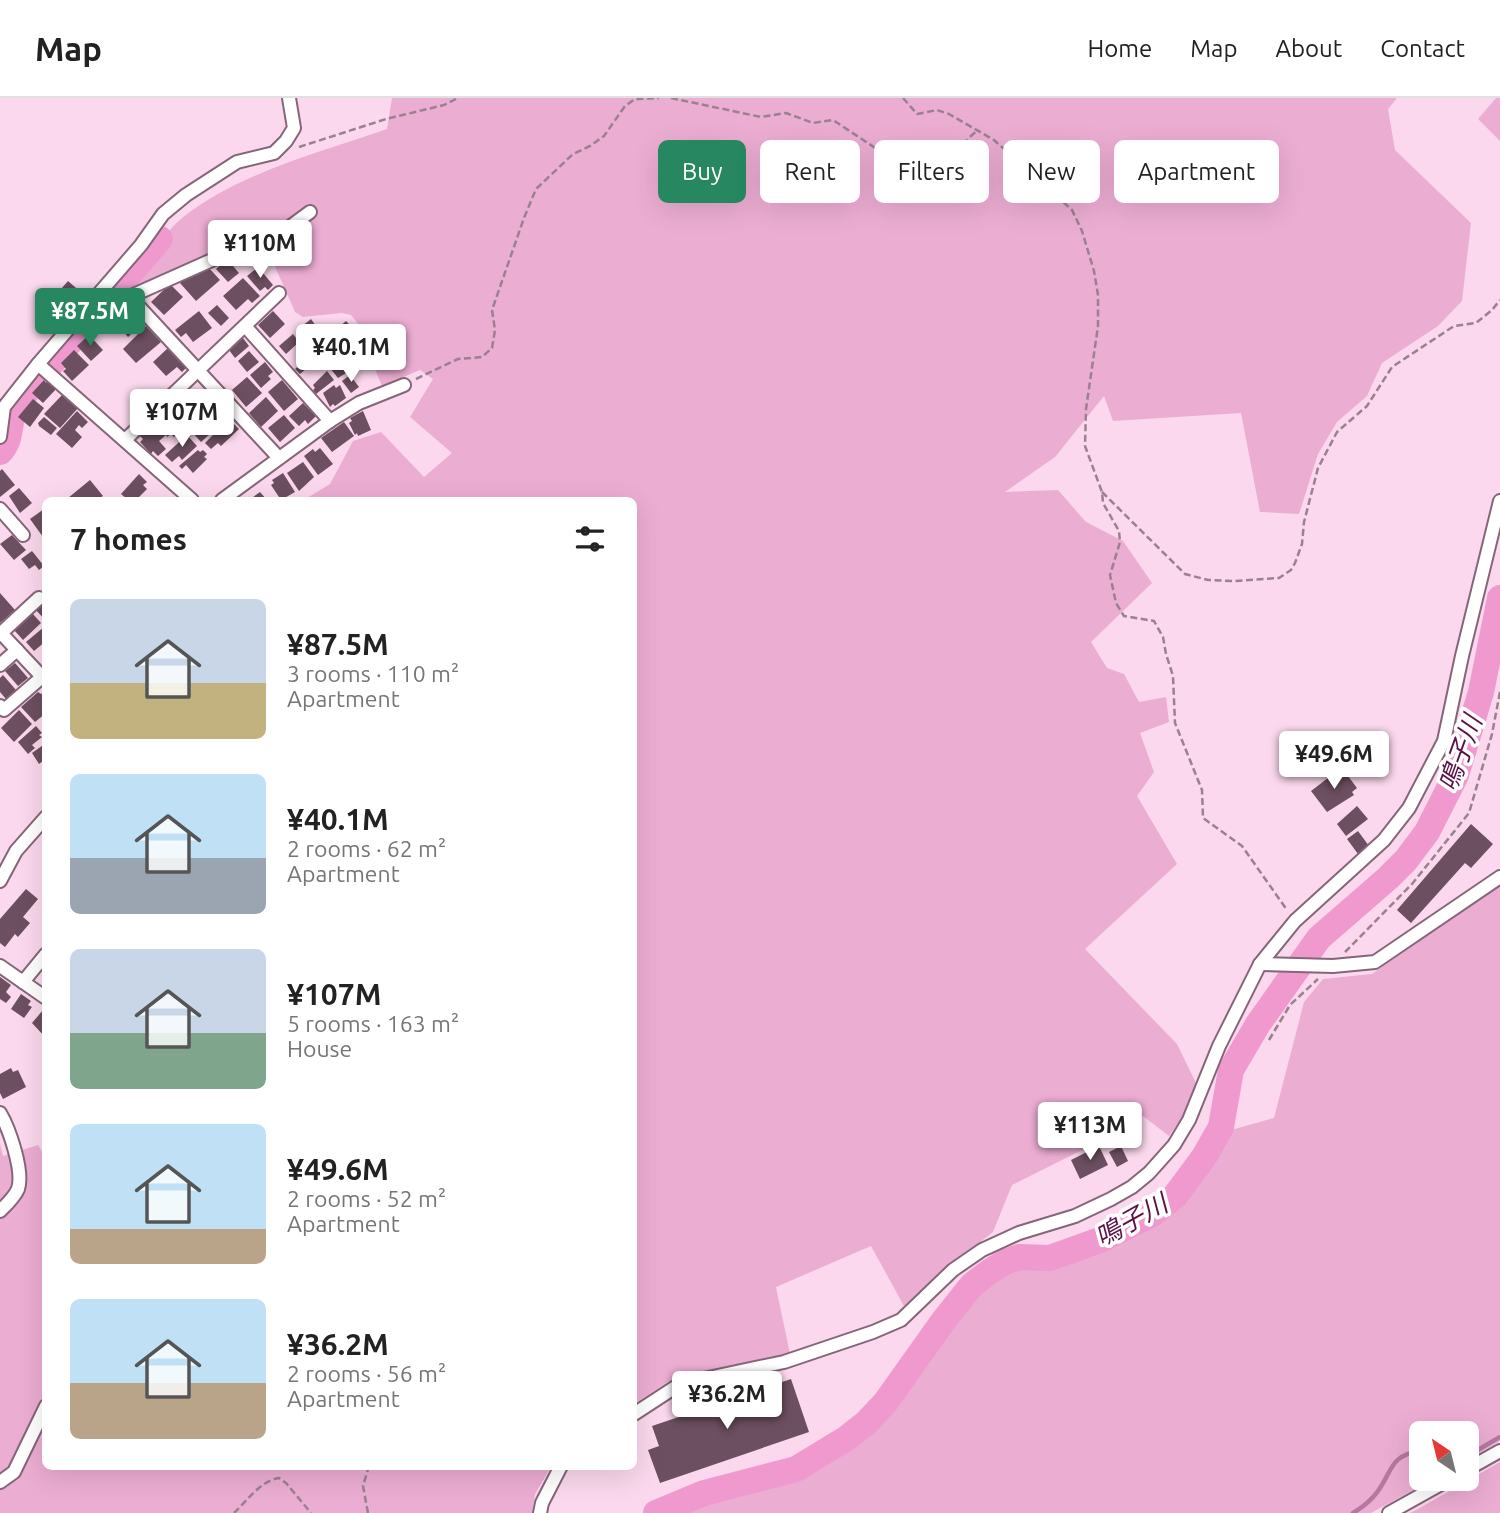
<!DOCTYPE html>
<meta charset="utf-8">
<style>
body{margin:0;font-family:Ubuntu,"Noto Sans JP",sans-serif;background:#f6f6f6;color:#222;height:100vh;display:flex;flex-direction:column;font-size:26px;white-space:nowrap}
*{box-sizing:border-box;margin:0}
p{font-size:23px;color:#767676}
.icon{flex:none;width:38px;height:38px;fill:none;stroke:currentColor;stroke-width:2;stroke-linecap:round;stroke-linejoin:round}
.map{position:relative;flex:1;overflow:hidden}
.panel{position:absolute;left:42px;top:399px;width:595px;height:973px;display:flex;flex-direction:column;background:#fff;border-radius:10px;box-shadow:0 7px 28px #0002}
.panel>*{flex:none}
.banner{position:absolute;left:658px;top:42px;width:665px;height:63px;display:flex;gap:14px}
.needle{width:46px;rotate:325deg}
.controls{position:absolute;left:1409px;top:1323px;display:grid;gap:14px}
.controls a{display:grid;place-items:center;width:70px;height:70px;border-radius:10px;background:#fff;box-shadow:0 7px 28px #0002;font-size:35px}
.price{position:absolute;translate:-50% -60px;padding:0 16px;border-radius:7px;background:#fff;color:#222;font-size:23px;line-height:46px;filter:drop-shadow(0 2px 4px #0008)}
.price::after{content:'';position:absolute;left:50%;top:42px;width:21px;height:16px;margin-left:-10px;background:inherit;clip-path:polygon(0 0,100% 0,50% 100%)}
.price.on{background:#268760;color:#fff}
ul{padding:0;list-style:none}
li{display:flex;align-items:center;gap:21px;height:175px;padding:0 28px}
li span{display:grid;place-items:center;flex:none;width:196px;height:140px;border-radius:10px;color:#555}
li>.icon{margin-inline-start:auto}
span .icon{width:84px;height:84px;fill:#fffc;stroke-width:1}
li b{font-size:30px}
h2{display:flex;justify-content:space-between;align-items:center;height:84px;padding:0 28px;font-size:30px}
.pill{padding:0 24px;border-radius:10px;background:#fff;box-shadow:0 7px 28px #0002;font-size:24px;line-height:63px}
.pill.on{background:#268760;color:#fff}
header{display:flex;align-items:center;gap:42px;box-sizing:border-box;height:98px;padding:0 35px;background:#fff;border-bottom:2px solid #e0e0e0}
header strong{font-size:33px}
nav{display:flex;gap:38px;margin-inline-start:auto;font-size:24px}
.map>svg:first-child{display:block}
.green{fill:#ecadd3}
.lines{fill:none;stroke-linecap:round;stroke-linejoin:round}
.stream{stroke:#b7779f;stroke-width:4.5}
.river{stroke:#ef99cf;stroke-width:26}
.building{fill:#6c4f60}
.street-casing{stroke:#856678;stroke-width:16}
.path{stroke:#99818f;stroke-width:2.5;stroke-dasharray:7 3.5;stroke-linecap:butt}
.street{stroke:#fff;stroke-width:12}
.labels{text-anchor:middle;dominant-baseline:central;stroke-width:7;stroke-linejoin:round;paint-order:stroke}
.water-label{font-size:26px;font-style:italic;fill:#5c1147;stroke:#fff}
</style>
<header>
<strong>Map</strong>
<nav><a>Home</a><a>Map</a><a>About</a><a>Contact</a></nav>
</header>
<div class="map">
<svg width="1500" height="1415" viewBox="0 0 1500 1415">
<rect width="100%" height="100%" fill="#fbd8ed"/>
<g class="green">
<path d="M392 0H1397L1388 11 1395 52 1471 125 1462 203 1438 228 1382 265 1367 298 1337 324 1318 356 1299 416 1260 414 1241 315 1113 323 1104 298 1055 359 1005 394 1058 392 1086 424 1123 443 1152 485 1091 544 1107 570 1124 576 1139 604 1166 599 1169 624 1140 635 1154 674 1137 698 1177 766 1085 851 1177 946 1197 987 1181 1021 1169 1038 1143 1018 1100 1043 1012 1087 993 1134 940 1175 904 1208 871 1148 776 1189 790 1256 672 1281 634 1306V402H304L330 386 353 343 381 334 424 379 452 355 410 319 433 281 420 272 382 288 372 264 371 242 351 217 342 215 303 219 295 214 262 139 139 188 131 182C145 165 165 134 182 120 240 74 319 55 387 31Z"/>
<path d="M1496 0H1500V43L1478 21Z"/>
<path d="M1500 787V1343L1467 1362 1466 1335H1421V1381H1433L1371 1415H683C722 1399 763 1395 800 1380 821 1372 858 1347 875 1331 919 1288 945 1218 993 1183 1020 1163 1035 1175 1064 1167 1100 1156 1158 1131 1184 1103 1203 1081 1217 1057 1231 1032L1274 1020 1304 904 1323 881 1372 876Z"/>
<path d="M0 1046 3 1058 38 1047 45 1058 46 1368 551 1369 535 1396 532 1415H0Z"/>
<path d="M1500 1364V1415H1410L1418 1411Z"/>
</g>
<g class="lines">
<g class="stream">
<path d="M1466 1356H1471L1500 1339"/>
<path d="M1353 1415C1363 1409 1371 1403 1378 1393 1394 1370 1389 1359 1421 1352"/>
</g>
<g class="river">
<path d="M51 266 160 141"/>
<path d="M0 354C12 342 8 328 14 313 20 299 31 289 41 277"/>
<path d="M656 1415 704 1395 796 1371 847 1340 866 1325 885 1305 944 1222 972 1187 989 1174 1005 1164 1019 1159 1050 1160 1100 1142 1154 1115 1175 1098 1204 1059 1221 1029 1231 972 1258 926 1319 840 1388 780 1406 762 1427 734 1456 677 1481 594 1500 500"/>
</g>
</g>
<g class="building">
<path d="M227 161 239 175 228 184 216 171Z"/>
<path d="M258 169 273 187 268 192 265 189 260 193 247 178Z"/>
<path d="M201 170 204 174 209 170 220 182 196 203 180 185Z"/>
<path d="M243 180 260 198 252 205 248 201 236 212 223 198Z"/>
<path d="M68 183 83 196 63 219 48 206Z"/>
<path d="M170 186 183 199 164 217 151 204Z"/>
<path d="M217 207 229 220 221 228 208 215Z"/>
<path d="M120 211 125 216 127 214 131 219 134 217 142 226 128 239 111 219Z"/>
<path d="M199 213 212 230 193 244 186 235 181 239 175 232Z"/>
<path d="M273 213 285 226 270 240 258 227Z"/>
<path d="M311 221 316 228 303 241 296 233Z"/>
<path d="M346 223 365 243 360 247 366 255 362 258 367 265 355 274 350 268 353 265 342 251 345 249 333 234Z"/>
<path d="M146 228 161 244 136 265 123 251Z"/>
<path d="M293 236 299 244 286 256 279 248Z"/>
<path d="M89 237 103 252 91 263 77 248Z"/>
<path d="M243 240 249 248 235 260 229 252Z"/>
<path d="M315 249 323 257 300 276 295 271 301 266 299 263Z"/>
<path d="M168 250 186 270 182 274 177 269 166 278 153 264Z"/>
<path d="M74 252 89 267 72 283 63 273 66 271 61 265Z"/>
<path d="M249 253 259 264 247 274 238 263Z"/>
<path d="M265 264 273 274 268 278 271 281 261 290 250 277Z"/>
<path d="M338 264 346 275 338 280 330 270Z"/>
<path d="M327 273 334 282 316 296 313 292 315 290 313 287Z"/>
<path d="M350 277 359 289 351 295 342 283Z"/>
<path d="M247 279 262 295 246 309 232 292Z"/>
<path d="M44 282 46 285 48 282 57 290 43 305 32 295Z"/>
<path d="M282 282 298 301 284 313 268 294Z"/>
<path d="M334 287 336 290 340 287 346 300 335 308 333 306 330 309 323 295Z"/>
<path d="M62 297 74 308 75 306 79 309 60 330 44 316Z"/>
<path d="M266 299 278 313 261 329 249 315Z"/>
<path d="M33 301 44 310 30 329 18 319Z"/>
<path d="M303 305 316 318 308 326 305 322 299 328 289 318Z"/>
<path d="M77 313 88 324 82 330 79 327 75 332 82 339 72 350 56 336Z"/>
<path d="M363 313 371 332 358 338 357 335 355 337 349 325 352 323 350 320Z"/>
<path d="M169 315 183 331 174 339 171 336 167 339 166 337 159 343 166 351 158 358 153 353 151 356 140 344 143 341 140 338 149 330 151 333Z"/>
<path d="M212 316 221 326 201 344 192 334Z"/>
<path d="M284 317 295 330 280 344 268 330Z"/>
<path d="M44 319 57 330 51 337 39 328 38 325Z"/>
<path d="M344 324 354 338 332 354 321 340Z"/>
<path d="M224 326 229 331 234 326 239 331 221 348 218 345 211 351 205 345Z"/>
<path d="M187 337 197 348 182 362 179 358 172 364 165 357Z"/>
<path d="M320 350 333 366 318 377 304 358 313 351 315 354Z"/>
<path d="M198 352 200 354 203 352 207 356 204 359 207 361 193 375 186 367 182 371 179 368Z"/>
<path d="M303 364 314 379 299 393 287 375Z"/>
<path d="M2 371 15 387 0 399V373Z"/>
<path d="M283 375 295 394 281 402 271 387 274 385 272 382Z"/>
<path d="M139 376 147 384 143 387 147 391 136 402H128L121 396Z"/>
<path d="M90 382 103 398 97 402H70L68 400Z"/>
<path d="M19 390 32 405 20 415 9 398Z"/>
<path d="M260 394 267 402H249Z"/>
<path d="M44 411 46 437 43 439 30 421Z"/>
<path d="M12 437 26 452 14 462 0 446Z"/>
<path d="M32 453 44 468 39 472 35 467 29 471 21 461Z"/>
<path d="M0 495 15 512 0 525Z"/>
<path d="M46 502V523L35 511Z"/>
<path d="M32 515 41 525 23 542 14 532Z"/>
<path d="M44 529 46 543 34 553 26 544Z"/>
<path d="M15 565 28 580 18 588 5 573Z"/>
<path d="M3 577 16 592 6 601 0 594V580Z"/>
<path d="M46 592V615L35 624 21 609 38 594 41 596Z"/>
<path d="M19 612 32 626 14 644 1 630Z"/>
<path d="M36 628 42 635 39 637 42 639 32 647 35 650 28 656 18 644Z"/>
<path d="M46 645V667L43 663 39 666 32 655Z"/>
<path d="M1337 673 1340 678 1345 674 1357 690 1352 694 1354 697 1327 714 1311 693Z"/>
<path d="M1357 708 1368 721 1346 738 1337 726Z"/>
<path d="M1471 726 1493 746 1471 770 1465 765 1411 825 1397 812Z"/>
<path d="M1358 733 1369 748 1358 756 1347 741Z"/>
<path d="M26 791 38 801 23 819 30 825 18 839 15 836 5 849 0 845V821Z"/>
<path d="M0 879 11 887 6 894 11 899 6 905 0 901Z"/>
<path d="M21 896 31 903 28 907 32 909 24 920 11 911Z"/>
<path d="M43 912 46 913V940L32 925Z"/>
<path d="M11 970 13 974 18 972 26 989 3 1001 0 995V976Z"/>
<path d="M1099 1048 1108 1067 1080 1081 1071 1062Z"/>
<path d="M1121 1048 1128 1063 1117 1069 1109 1054Z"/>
<path d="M791 1281 809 1334 660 1385 648 1352 659 1348 652 1328Z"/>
</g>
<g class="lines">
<g class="street-casing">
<g id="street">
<path d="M100 197 120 203 230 154 283 134 310 114"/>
<path d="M130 199 279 360"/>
<path d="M245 228 330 323"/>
<path d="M38 266 192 402"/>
<path d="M0 339 4 309 38 266 141 147 163 116 186 97 237 64 274 55 286 43 294 30 289 0"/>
<path d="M126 341 279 195"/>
<path d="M222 402 330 323 359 305 404 287"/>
<path d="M0 411 23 437"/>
<path d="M0 534 46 583"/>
<path d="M1 535 39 500"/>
<path d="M0 567 17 552"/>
<path d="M0 608 4 612 42 579"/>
<path d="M0 783 16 753 46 719"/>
<path d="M1260 866 1333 868 1375 864 1500 779"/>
<path d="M0 868 46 900"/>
<path d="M23 884 46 856"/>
<path d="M0 1015C9 1030 24 1073 18 1091 14 1100 7 1106 0 1113"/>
<path d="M634 1316 680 1286 784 1264 873 1234 901 1222 953 1172 982 1152 1019 1135 1075 1118 1111 1101 1132 1089 1149 1075 1174 1047 1189 1022 1219 948 1260 866 1295 823 1384 742 1409 710 1444 643 1462 558 1500 403"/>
<path d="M1466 1372 1500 1353"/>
<path d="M0 1384 14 1374 46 1308"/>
<path d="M540 1415 542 1405 561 1368"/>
<path d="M1389 1415 1450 1381"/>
</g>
</g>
<g class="path">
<path d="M671 0 761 19 786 15 813 25 833 22 913 75C948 87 953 50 977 33"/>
<path d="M903 0 917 16 937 12 949 16 994 42 1072 112 1082 133 1094 173 1098 197V228L1086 311 1085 348 1102 394 1103 405 1119 433 1120 444 1110 477 1116 505 1124 518 1154 523 1163 539 1166 556 1173 578 1175 625 1202 692 1203 720 1242 748 1287 812"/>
<path d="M299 49 386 21 444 7 458 0"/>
<path d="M416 281 458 261 482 259 492 250 495 232 492 212 524 120 536 91 573 56 590 48 604 38 625 8 635 1 659 0"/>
<path d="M1102 394 1185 476 1208 482 1234 483 1279 480 1291 472 1295 465 1302 446 1304 424 1318 370 1337 334 1367 308 1392 269 1454 228 1476 225 1492 212 1500 202"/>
<path d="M1345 854 1412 786 1469 715 1492 636 1500 594"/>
<path d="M1269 942 1290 907 1318 881"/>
<path d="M234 1415C247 1403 260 1383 279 1380L286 1385 311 1415"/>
<path d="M368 1415 363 1388 369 1368"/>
</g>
<use href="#street" class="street"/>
</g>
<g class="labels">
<g class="water-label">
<text transform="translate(1460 655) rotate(-70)">鳴子川</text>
<text transform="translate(1131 1122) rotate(-29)">鳴子川</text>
</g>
</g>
</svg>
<div class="controls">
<a><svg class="needle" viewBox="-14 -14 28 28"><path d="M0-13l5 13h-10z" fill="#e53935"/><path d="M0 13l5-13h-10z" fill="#767676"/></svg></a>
</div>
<b class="price" style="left:260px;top:182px">¥110M</b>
<b class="price on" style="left:90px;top:250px">¥87.5M</b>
<b class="price" style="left:351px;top:286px">¥40.1M</b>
<b class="price" style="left:182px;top:351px">¥107M</b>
<b class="price" style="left:1334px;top:693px">¥49.6M</b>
<b class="price" style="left:1090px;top:1064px">¥113M</b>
<b class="price" style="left:727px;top:1333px">¥36.2M</b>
<div class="banner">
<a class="pill on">Buy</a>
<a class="pill">Rent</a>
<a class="pill">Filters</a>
<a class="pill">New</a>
<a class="pill">Apartment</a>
</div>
<section class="panel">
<h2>7 homes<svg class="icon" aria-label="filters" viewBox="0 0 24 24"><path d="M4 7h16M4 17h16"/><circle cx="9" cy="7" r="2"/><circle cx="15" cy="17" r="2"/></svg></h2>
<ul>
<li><span style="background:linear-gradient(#c9d6e8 60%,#c2b280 0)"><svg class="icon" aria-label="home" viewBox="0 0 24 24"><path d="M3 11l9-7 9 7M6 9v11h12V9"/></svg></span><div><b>¥87.5M</b><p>3 rooms · 110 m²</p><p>Apartment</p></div></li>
<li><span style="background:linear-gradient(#bfe0f5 60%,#9aa5b1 0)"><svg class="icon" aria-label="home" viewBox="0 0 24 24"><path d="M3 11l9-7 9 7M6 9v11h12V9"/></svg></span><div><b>¥40.1M</b><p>2 rooms · 62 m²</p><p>Apartment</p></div></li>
<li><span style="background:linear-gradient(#c9d6e8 60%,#7fa58c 0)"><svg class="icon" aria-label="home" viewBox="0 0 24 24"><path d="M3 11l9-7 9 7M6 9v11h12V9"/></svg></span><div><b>¥107M</b><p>5 rooms · 163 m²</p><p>House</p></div></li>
<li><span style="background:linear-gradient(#bfe0f5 75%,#b9a48a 0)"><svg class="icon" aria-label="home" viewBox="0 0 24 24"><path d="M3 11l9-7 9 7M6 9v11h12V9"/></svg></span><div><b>¥49.6M</b><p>2 rooms · 52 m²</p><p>Apartment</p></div></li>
<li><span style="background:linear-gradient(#bfe0f5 60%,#b9a48a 0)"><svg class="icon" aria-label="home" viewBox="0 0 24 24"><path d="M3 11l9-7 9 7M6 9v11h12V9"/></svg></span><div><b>¥36.2M</b><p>2 rooms · 56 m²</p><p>Apartment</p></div></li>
</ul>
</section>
</div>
